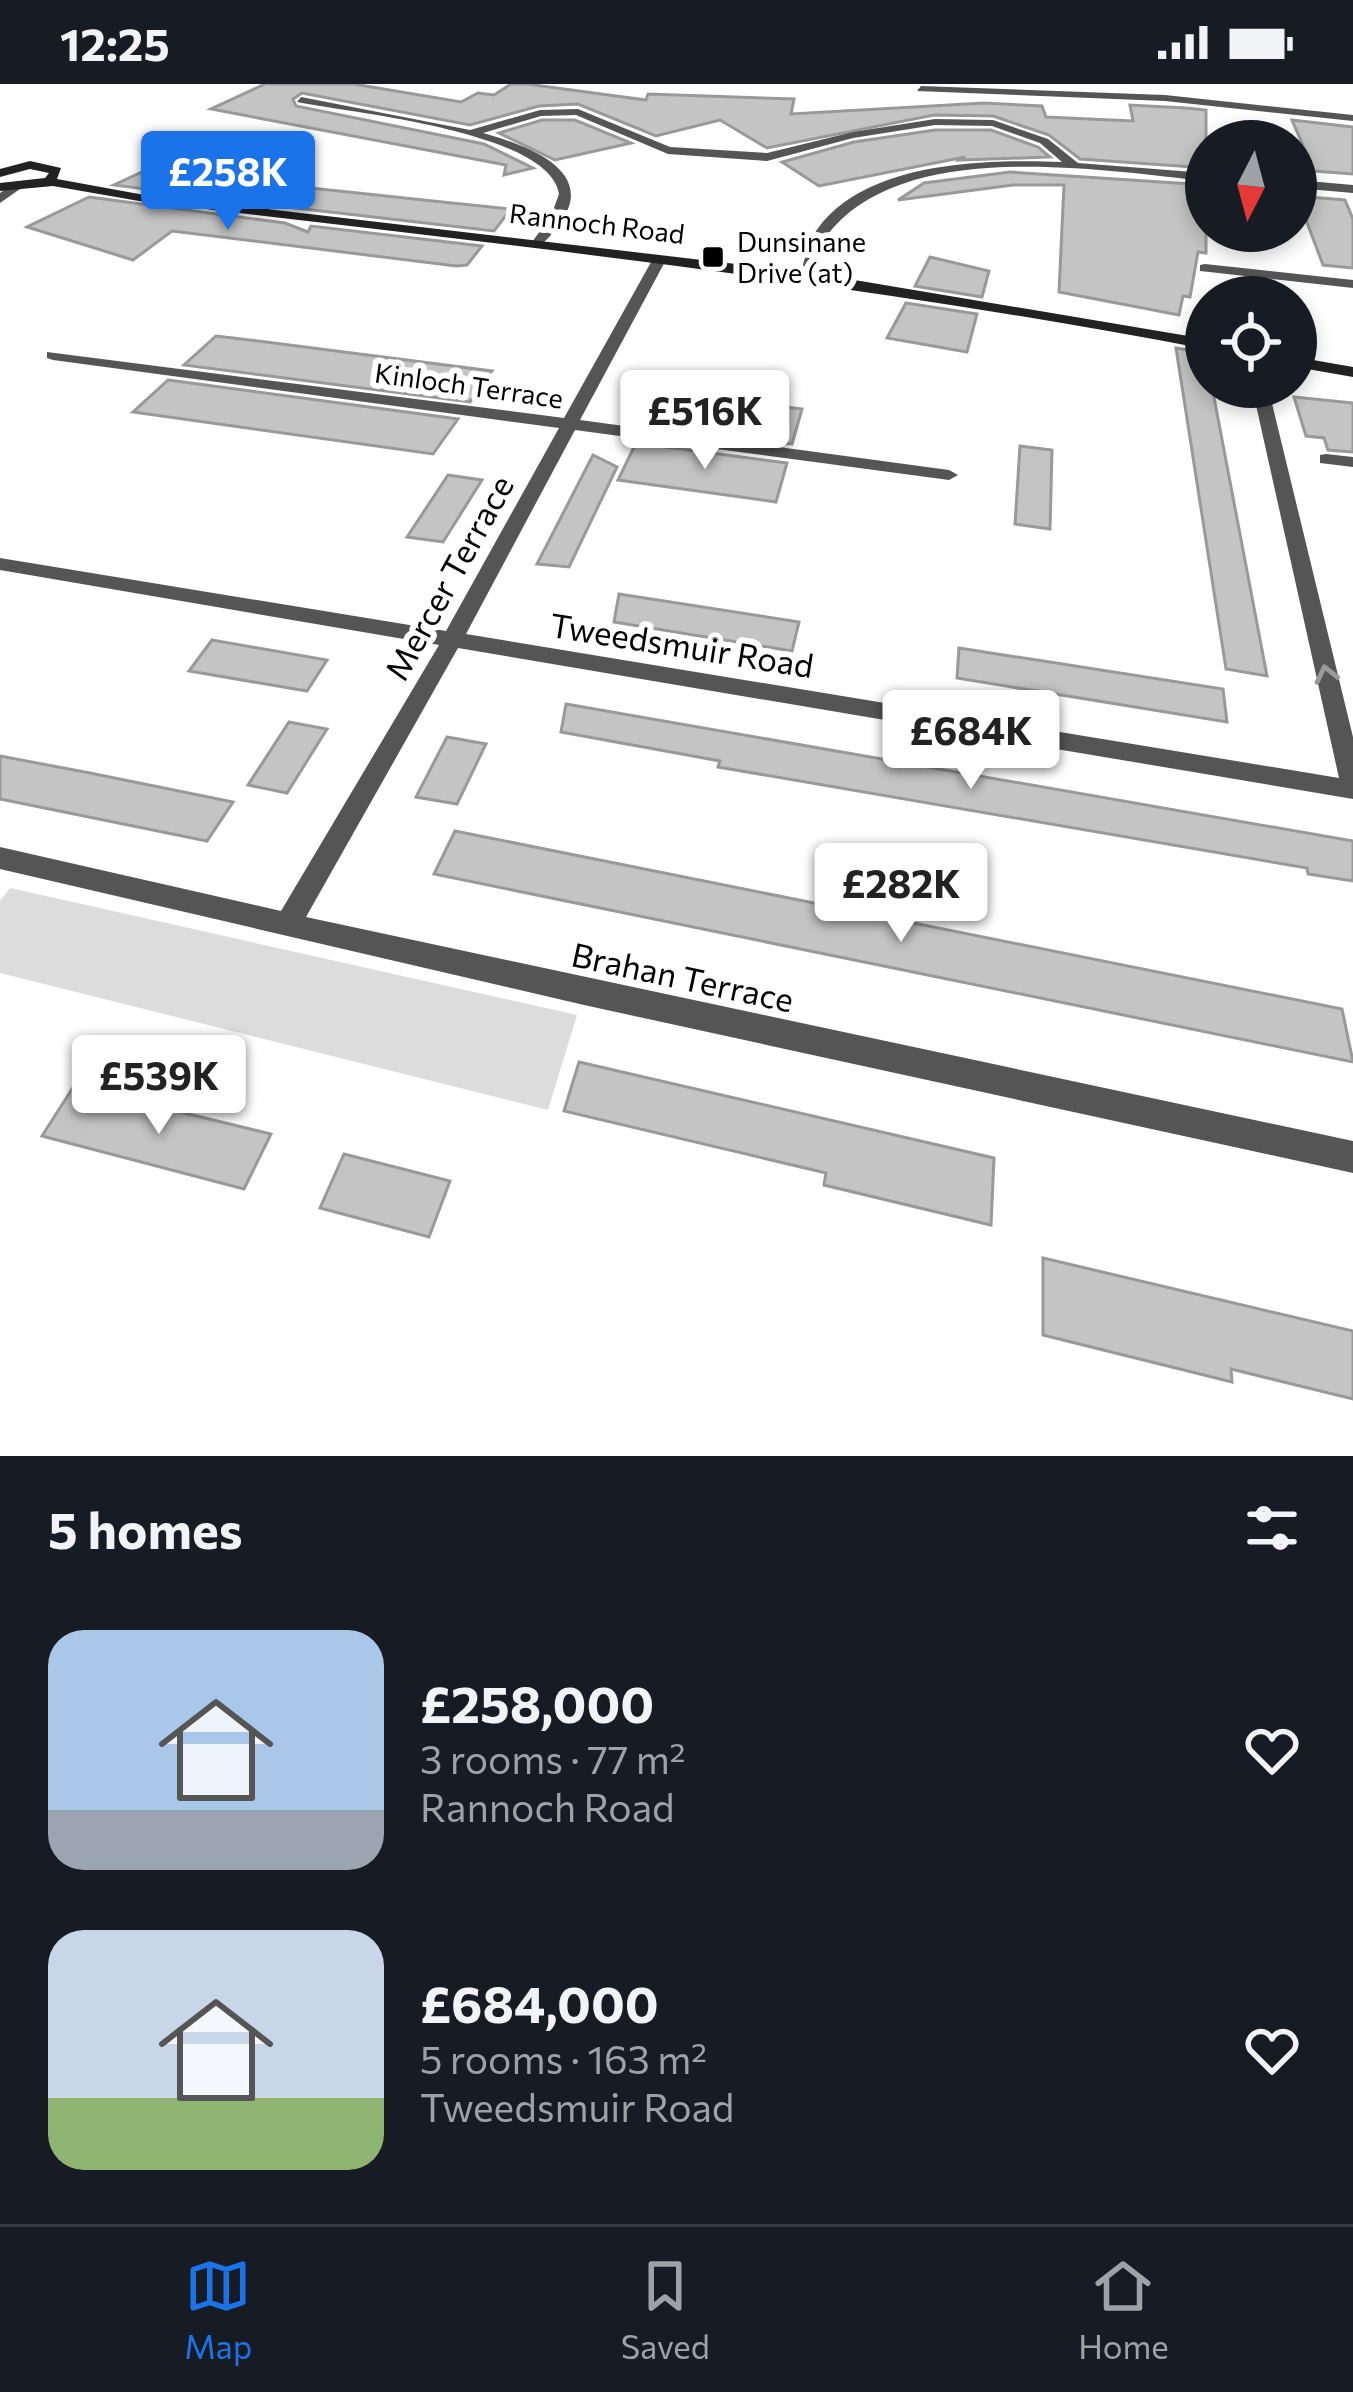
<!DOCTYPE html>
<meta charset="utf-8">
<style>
body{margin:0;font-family:Commissioner,sans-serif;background:#242831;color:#f1f3f6;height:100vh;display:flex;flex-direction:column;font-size:45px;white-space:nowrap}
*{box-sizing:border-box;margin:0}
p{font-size:39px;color:#9ea1a6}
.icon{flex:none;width:66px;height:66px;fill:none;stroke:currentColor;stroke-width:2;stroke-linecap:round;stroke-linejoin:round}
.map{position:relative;height:1372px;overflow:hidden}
.panel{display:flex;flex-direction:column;background:#171b24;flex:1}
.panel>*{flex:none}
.needle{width:78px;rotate:186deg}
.fabs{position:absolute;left:1185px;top:36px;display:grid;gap:24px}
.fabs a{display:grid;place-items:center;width:132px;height:132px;border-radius:50%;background:#171b24;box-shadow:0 6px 18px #0003;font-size:60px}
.price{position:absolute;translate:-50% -102px;padding:0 27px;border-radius:12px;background:#fff;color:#222;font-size:39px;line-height:78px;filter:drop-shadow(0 3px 6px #0008)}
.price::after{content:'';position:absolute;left:50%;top:72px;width:36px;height:27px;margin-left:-18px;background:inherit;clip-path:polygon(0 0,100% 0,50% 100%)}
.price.selected{background:#1a73e8;color:#fff}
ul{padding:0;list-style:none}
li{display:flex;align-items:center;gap:36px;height:300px;padding:0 48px}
li span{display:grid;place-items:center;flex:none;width:336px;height:240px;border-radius:36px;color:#555}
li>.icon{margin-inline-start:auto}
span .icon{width:144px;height:144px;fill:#fffc;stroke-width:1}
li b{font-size:51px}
h2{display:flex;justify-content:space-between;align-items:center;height:144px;padding:0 48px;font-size:51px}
.status{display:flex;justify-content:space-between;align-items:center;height:84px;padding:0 60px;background:#171b24;direction:ltr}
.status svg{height:33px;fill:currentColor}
.dock{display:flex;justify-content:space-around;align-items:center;height:168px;border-top:3px solid #363941;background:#171b24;font-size:33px;color:#9ea1a6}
.dock a{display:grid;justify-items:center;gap:6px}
.dock .selected{color:#1a73e8}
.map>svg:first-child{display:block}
.green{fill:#dcdcdc}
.building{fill:#c4c4c4;stroke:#999;stroke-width:3}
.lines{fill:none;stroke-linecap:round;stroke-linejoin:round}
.street{fill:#555;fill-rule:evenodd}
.secondary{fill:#222;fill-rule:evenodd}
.oneway{stroke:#999}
.poi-dot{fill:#000;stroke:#fff;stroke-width:4.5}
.labels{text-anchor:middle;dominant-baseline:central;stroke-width:12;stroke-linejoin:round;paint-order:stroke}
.far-street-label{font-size:27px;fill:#000;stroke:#fff}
.far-poi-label{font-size:27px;fill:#000;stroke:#fff;text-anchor:start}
.street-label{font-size:33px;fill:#000;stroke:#fff}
</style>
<div class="status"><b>12:25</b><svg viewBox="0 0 49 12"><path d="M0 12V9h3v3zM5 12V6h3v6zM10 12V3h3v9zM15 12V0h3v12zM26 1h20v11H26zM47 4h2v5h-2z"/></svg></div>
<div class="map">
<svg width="1353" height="1372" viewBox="0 0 1353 1372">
<rect width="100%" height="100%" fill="#fff"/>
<path class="green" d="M10 804 577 931 548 1026 0 889V817Z"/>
<g class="building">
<path d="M265 0H354L461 18 478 9 494 11 511 0H527L646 16 648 10 794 15 791 30 984 19 1042 22 1046 33 1133 37 1130 21 1186 24 1206 26V84L1080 75 1049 51 993 32 934 31 767 64 720 36 656 52 578 20 539 22 470 41 302 9 293 15 296 22 484 60 533 84 504 91 506 81 211 25Z"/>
<path d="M542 36H575L631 59 555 76 499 49Z"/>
<path d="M1292 36 1353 43V90L1314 87Z"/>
<path d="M935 46H991L1038 63 1050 73 960 76 965 73 819 102 782 78 854 58Z"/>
<path d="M144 87 161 88 229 116 114 101Z"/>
<path d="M1010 88 1206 101V169L1198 168 1190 213 1183 212 1179 231 1059 208 1064 101H1013L898 116 924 99Z"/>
<path d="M253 98 452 119 511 125 494 147 287 123Z"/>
<path d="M1297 112 1345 116 1353 135V184L1323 181Z"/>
<path d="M89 113 285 139 308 148 311 142 482 162 467 181 456 182 172 147 133 176 27 143Z"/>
<path d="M930 173 989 187 982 213 915 202Z"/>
<path d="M906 219 977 230 967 268 887 254Z"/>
<path d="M216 252 266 258 492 287 470 318 184 281Z"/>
<path d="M1176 264 1205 269 1206 303H1212L1267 592 1226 585Z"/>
<path d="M168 296 458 335 433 370 133 328Z"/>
<path d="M659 308 755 319 802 325 792 360 644 340Z"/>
<path d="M1294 313 1353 319V368L1328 366 1324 354 1306 352Z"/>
<path d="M636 359 787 379 776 418 618 396Z"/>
<path d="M1020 362 1052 366 1050 445 1015 440Z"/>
<path d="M593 371 617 383 569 483 537 480Z"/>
<path d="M448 391 482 396 443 458 407 453Z"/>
<path d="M619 510 799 538 792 567 614 538Z"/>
<path d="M212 556 327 576 307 607 189 587Z"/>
<path d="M959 564 1223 605 1227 638 957 594Z"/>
<path d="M566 620 1353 757V797L1308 790 1307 784 718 683 720 677 561 648Z"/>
<path d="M289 638 327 645 287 709 248 701Z"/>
<path d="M447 653 486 660 457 720 416 713Z"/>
<path d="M0 672 90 689 233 718 207 757 0 715Z"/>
<path d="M455 747 1342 925 1353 978 434 790Z"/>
<path d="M579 978 994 1074 991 1141 824 1101 826 1089 564 1027Z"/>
<path d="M74 1002 122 1014 271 1050 244 1105 42 1052Z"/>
<path d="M344 1070 450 1097 429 1153 320 1124Z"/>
<path d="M1043 1174 1353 1247V1315L1231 1285 1232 1298 1043 1251Z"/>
</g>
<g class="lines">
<g class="street">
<path d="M921 2 1165 11 1353 31V37L1165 17 917 7Z"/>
<path d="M301 13 470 46 540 26 578 25 670 63 767 69 853 48 935 35 993 36 1048 55 1078 79 1206 89V97C1100 86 912 55 833 144 822 156 818 179 813 195L806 199 799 195C804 179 808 156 819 143 868 77 988 75 1062 78L1040 59 992 42 935 41 853 54 767 77 668 70 576 31 541 32 483 49C519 59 594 83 564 133 557 144 549 155 539 162L532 158 551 132 559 110C549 47 351 29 297 18Z"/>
<path d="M1296 96 1353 101V109L1296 104Z"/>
<path d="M10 102 20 105 0 119V109Z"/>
<path d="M655 171 667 174 580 336 949 386 958 391 949 396 575 346 466 550 1339 694 1252 303H1268L1353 653V715L458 564 306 833 1353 1057V1089L584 921 0 785V763L281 827 439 561 0 486V474L446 547 559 344 53 276 47 274V268L564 334Z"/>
<path d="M1205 180 1353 196V204L1200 187V181Z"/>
<path d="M1326 370 1353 373V383L1320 379V371Z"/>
</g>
<g class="secondary">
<path d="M30 77 61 84 57 95 139 110 813 189 1206 255V265C852 197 496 160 139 117L53 102 0 107V99L45 94 49 89 30 85 0 93V85Z"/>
<path d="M1296 273 1353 283V293L1296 283Z"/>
</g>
</g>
<defs><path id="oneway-chevron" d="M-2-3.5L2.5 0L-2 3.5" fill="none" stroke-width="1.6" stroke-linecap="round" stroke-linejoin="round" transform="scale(3)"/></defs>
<use class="oneway" href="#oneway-chevron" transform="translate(1326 590) rotate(-103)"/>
<rect class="poi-dot" x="701" y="161" width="24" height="24" rx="6"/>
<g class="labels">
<g class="far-street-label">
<text transform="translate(597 139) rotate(7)">Rannoch Road</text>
<text transform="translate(469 301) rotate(8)">Kinloch Terrace</text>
</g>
<g class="far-poi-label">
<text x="737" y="157">Dunsinane<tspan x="737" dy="31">Drive (at)</tspan></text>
</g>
<g class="street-label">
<text transform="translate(448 493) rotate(-61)">Mercer Terrace</text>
<text transform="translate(682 560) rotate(9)">Tweedsmuir Road</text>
<text transform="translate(683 892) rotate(12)">Brahan Terrace</text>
</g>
</g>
</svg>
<div class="fabs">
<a><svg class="needle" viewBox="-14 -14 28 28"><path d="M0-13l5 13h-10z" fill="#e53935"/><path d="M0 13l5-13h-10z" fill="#9ea1a6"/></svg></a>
<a><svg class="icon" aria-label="locate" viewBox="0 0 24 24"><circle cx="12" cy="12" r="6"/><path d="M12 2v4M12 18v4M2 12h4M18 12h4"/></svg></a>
</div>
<b class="price selected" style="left:228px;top:149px">£258K</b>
<b class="price" style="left:705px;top:388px">£516K</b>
<b class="price" style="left:971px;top:708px">£684K</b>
<b class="price" style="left:901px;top:861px">£282K</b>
<b class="price" style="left:159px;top:1053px">£539K</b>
</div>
<section class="panel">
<h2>5 homes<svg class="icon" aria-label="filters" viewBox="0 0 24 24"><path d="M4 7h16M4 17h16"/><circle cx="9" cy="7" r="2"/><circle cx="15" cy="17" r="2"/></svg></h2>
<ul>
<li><span style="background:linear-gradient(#a9c7e8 75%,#9aa5b1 0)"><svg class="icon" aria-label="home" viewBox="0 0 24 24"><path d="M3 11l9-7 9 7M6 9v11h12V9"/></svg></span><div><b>£258,000</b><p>3 rooms · 77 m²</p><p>Rannoch Road</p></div><svg class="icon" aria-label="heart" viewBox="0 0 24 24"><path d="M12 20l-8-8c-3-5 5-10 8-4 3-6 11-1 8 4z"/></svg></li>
<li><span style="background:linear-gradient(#c9d6e8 70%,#8fb573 0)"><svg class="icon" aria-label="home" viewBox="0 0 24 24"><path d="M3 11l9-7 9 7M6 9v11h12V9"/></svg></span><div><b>£684,000</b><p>5 rooms · 163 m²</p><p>Tweedsmuir Road</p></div><svg class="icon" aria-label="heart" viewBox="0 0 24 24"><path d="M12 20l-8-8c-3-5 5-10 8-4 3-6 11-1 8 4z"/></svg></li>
</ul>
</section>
<nav class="dock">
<a class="selected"><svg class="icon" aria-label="map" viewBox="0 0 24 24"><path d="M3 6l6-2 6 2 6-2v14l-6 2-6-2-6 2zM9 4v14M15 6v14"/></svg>Map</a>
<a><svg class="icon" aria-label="saved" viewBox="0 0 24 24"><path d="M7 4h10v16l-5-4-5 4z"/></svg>Saved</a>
<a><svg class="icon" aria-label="home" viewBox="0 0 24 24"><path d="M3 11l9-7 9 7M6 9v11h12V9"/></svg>Home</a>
</nav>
